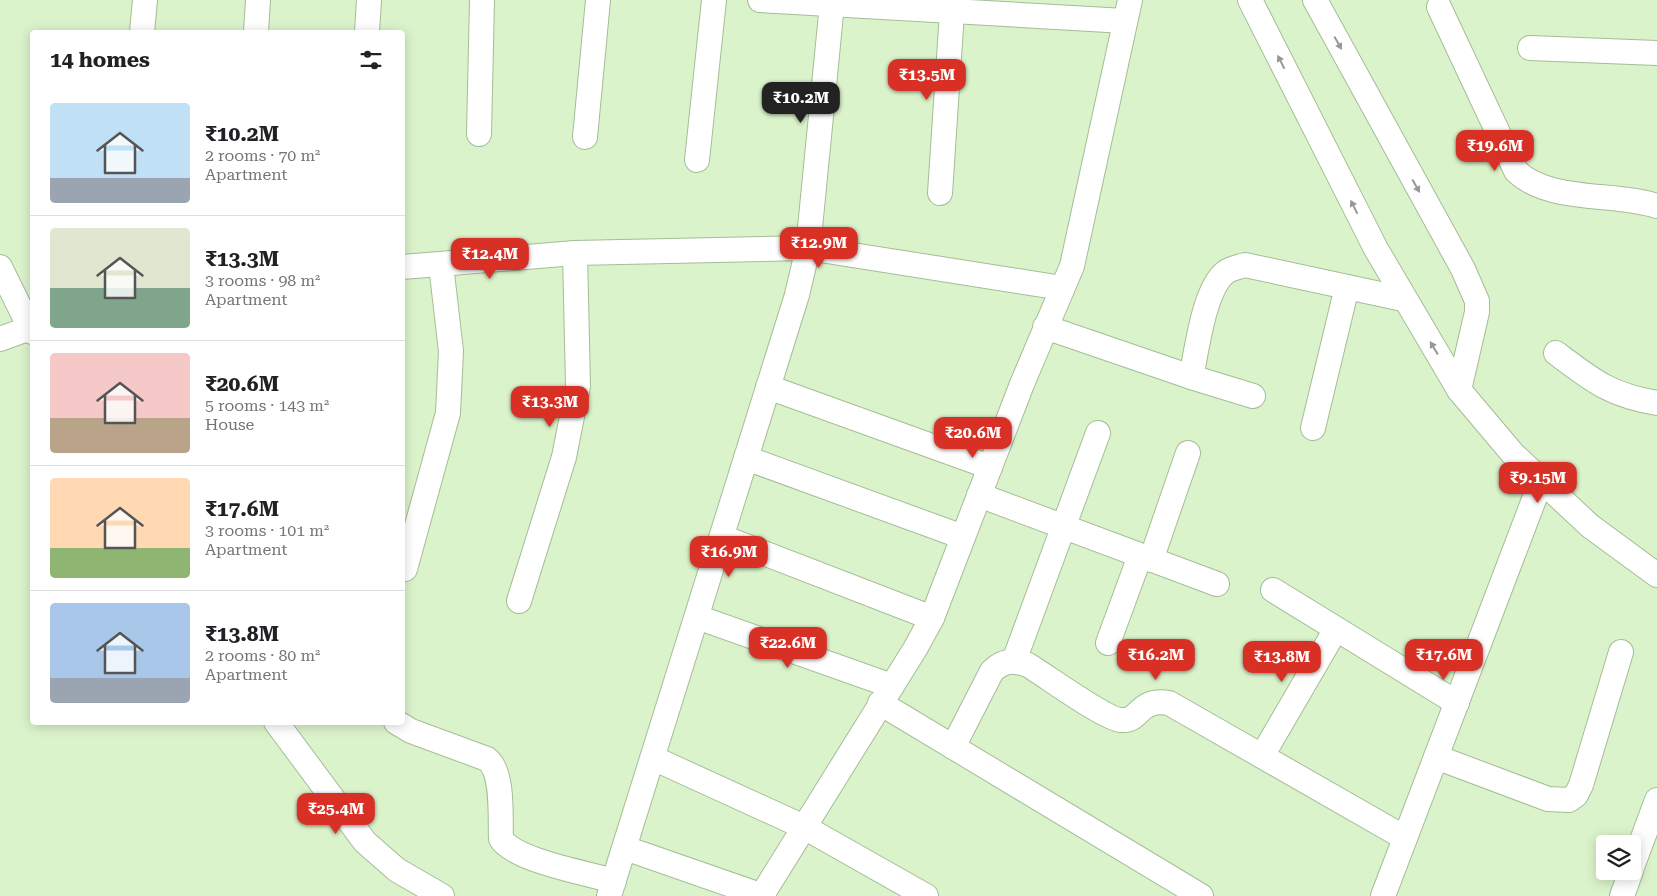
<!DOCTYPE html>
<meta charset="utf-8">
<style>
body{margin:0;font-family:"Roboto Serif",serif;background:#f2f2f2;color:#202124;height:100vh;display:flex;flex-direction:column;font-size:19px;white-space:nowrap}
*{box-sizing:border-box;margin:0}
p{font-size:16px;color:#757577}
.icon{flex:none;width:28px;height:28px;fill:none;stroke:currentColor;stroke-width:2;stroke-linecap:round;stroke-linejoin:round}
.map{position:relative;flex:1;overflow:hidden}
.details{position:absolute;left:30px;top:30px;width:375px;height:695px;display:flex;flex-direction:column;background:#fff;border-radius:5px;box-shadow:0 2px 12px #0003}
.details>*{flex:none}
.fabs{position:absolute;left:1596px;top:835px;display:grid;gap:10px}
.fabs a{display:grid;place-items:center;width:45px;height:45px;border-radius:5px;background:#fff;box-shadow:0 2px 12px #0003;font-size:25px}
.price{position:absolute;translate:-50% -42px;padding:0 11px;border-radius:10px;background:#d93025;color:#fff;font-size:16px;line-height:32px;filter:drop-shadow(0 1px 2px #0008)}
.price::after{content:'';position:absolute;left:50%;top:30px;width:15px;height:11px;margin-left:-8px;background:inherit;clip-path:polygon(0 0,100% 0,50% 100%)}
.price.selected{background:#222;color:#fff}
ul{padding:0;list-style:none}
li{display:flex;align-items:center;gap:15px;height:125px;padding:0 20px}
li+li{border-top:1px solid #e0e0e0}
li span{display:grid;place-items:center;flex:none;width:140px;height:100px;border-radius:5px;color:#555}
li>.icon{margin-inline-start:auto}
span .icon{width:60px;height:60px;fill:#fffc;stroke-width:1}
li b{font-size:21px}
h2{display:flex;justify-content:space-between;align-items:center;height:60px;padding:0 20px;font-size:21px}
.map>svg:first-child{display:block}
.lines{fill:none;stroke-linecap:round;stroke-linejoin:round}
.minor-casing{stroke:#a5bd96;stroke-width:26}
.minor{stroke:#fff;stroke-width:24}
.oneway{fill:#969a93}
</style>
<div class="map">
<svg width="1657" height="896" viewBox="0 0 1657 896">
<rect width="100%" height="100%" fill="#dbf3cb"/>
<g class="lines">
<g class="minor-casing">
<g id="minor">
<path d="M760 0 1125 21"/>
<path d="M1250 0 1376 249 1459 390 1513 454 1590 526 1657 575"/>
<path d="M1315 0 1463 269 1477 301V312L1459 390"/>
<path d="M1439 7 1516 171C1549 203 1615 192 1657 206"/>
<path d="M142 32 145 0"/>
<path d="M256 32 258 0"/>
<path d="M367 32 369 0"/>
<path d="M1530 48 1657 53"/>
<path d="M479 134 482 0"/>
<path d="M585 137 598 0"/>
<path d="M697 160 714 0"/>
<path d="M940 193 952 12"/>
<path d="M0 267 32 332"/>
<path d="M402 267 575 253 808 248 1062 288"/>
<path d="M1045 327 1191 377 1253 396"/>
<path d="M0 339 30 328"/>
<path d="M1556 353C1593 381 1610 395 1657 403"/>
<path d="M1191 377C1197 350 1204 288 1226 272 1231 268 1239 267 1245 265L1403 299"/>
<path d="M768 387 990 467"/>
<path d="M1313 428 1347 287"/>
<path d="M746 458 963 537"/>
<path d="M979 495 1217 584"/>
<path d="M722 537 932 618"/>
<path d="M1151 560 1188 453"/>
<path d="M405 569 448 413 451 351 441 265"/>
<path d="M1273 590 1457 703"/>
<path d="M519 601 564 457 578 386 575 253"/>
<path d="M697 617 892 686"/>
<path d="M1108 643 1140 556"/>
<path d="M1014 661 1098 433"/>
<path d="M880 703 1201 896"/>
<path d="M276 722 365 842 397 870 442 896"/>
<path d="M396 722 411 731 487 759C504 772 500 818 501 839 516 861 587 873 614 881"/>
<path d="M953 747 992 671C1004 660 1013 660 1028 665 1045 675 1105 719 1121 720 1141 722 1137 698 1169 703L1405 838"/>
<path d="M1262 756 1336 629"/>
<path d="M1436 757 1548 799 1569 800 1576 795 1581 785 1621 652"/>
<path d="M653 758 804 827 926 896"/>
<path d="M625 848 763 896"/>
<path d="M1632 867 1657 800"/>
<path d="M762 895 915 649 932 618 1022 384 1072 266 1130 0"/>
<path d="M609 896 797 295 808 248 832 4"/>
<path d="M1383 896 1541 481"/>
<path d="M1622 896 1631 871"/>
</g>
</g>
<use href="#minor" class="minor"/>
</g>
<defs><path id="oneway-solid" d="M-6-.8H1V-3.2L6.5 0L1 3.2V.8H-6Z" transform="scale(1.25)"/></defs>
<g class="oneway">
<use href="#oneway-solid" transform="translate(1338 43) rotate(61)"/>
<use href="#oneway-solid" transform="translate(1281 62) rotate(-117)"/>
<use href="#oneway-solid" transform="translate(1416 186) rotate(61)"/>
<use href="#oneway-solid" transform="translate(1354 207) rotate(-117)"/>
<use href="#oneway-solid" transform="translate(1434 348) rotate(-121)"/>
</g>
</svg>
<div class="fabs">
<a><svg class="icon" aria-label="layers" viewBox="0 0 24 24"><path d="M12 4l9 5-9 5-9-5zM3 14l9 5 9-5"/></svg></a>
</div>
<b class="price" style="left:927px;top:101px">₹13.5M</b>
<b class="price selected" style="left:801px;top:124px">₹10.2M</b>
<b class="price" style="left:1495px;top:172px">₹19.6M</b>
<b class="price" style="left:819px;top:269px">₹12.9M</b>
<b class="price" style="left:490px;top:280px">₹12.4M</b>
<b class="price" style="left:550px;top:428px">₹13.3M</b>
<b class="price" style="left:973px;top:459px">₹20.6M</b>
<b class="price" style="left:1538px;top:504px">₹9.15M</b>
<b class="price" style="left:729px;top:578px">₹16.9M</b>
<b class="price" style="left:788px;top:669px">₹22.6M</b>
<b class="price" style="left:1156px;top:681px">₹16.2M</b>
<b class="price" style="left:1444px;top:681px">₹17.6M</b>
<b class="price" style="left:1282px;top:683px">₹13.8M</b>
<b class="price" style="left:336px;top:835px">₹25.4M</b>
<section class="details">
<h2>14 homes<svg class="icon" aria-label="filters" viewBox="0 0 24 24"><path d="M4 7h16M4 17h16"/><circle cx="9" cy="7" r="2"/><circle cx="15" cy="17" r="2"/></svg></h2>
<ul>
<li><span style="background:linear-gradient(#bfe0f5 75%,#9aa5b1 0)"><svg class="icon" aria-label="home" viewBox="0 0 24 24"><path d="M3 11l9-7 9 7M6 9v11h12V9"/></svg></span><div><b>₹10.2M</b><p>2 rooms · 70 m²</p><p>Apartment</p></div></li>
<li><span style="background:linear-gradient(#dfe7d0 60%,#7fa58c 0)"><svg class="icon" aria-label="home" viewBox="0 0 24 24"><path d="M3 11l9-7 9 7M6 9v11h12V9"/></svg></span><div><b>₹13.3M</b><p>3 rooms · 98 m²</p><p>Apartment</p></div></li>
<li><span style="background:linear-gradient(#f6c9c9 65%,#b9a48a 0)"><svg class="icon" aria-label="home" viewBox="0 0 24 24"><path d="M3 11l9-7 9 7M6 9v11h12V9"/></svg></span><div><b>₹20.6M</b><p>5 rooms · 143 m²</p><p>House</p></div></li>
<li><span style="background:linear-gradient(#ffd9b3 70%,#8fb573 0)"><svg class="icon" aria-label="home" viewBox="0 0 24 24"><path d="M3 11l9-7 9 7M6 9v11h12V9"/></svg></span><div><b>₹17.6M</b><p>3 rooms · 101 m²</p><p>Apartment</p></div></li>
<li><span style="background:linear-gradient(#a9c7e8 75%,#9aa5b1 0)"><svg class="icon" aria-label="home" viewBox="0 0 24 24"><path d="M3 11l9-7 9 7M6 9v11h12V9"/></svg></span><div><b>₹13.8M</b><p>2 rooms · 80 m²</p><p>Apartment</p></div></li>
</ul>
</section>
</div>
